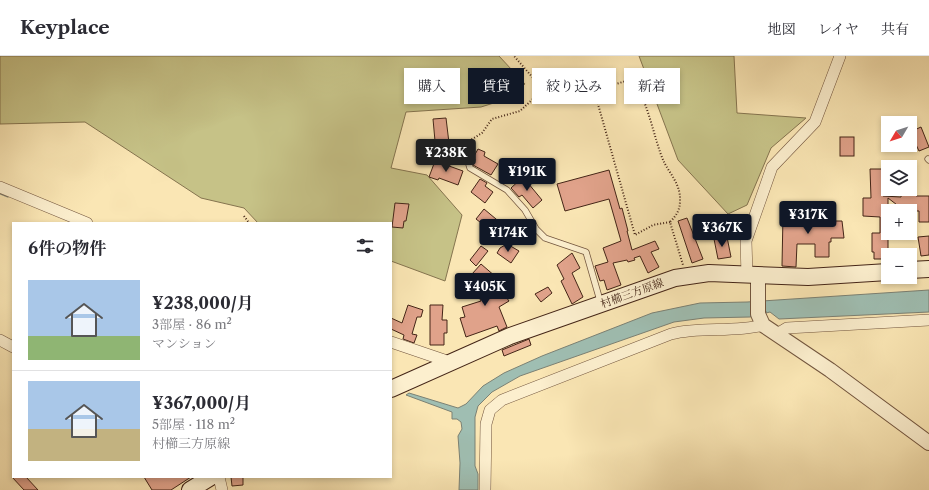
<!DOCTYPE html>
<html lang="ja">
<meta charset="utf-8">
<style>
body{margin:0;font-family:"Libre Caslon Text","Noto Serif JP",serif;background:#f2f2f3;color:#2b2b33;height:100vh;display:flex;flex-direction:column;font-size:15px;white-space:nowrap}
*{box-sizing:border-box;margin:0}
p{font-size:13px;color:#7c7c81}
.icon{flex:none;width:22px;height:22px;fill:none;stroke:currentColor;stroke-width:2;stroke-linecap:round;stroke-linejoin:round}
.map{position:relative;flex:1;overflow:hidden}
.side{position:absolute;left:12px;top:166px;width:380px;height:256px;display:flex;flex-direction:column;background:#fff;border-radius:0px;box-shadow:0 2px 6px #0003}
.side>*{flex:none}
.hud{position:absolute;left:404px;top:12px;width:380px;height:36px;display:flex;gap:8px}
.needle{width:26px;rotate:231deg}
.fabs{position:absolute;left:881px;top:60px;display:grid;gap:8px}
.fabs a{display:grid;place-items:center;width:36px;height:36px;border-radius:0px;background:#fff;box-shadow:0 2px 6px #0003;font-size:20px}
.price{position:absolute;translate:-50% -34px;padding:0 9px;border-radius:4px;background:#111827;color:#fff;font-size:13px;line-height:26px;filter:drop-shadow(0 1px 2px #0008)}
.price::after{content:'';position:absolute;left:50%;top:24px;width:12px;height:9px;margin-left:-6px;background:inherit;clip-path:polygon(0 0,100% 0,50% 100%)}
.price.selected{background:#222;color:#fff}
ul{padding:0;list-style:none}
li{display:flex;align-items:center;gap:12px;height:100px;padding:0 16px}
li+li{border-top:1px solid #e1e1e2}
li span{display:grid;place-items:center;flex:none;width:112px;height:80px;border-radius:0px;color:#555}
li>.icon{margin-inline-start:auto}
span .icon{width:48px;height:48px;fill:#fffc;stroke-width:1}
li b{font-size:17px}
h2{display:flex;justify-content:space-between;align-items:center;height:48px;padding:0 16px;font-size:17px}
.chip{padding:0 14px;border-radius:0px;background:#fff;box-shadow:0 2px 6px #0003;font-size:14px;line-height:36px}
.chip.selected{background:#111827;color:#fff}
header{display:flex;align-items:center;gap:24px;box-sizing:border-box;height:56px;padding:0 20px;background:#fff;border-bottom:1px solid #e1e1e2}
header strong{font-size:19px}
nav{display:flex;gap:22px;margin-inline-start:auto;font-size:14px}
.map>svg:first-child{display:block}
.green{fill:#c6c287;stroke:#85744f}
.water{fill:#9fbeb2;stroke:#7b8174}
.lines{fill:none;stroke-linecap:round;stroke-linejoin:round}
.stream{stroke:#7b8174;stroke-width:3}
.building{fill:#e0a28a;stroke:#442517}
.service-casing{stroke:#72553e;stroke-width:7}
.minor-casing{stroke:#72553e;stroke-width:12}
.tertiary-casing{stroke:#72553e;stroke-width:16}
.secondary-casing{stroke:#442517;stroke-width:18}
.path{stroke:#442517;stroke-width:2;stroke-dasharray:1 2;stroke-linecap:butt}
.service{stroke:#fcefce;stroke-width:5.5}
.minor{stroke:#fcefce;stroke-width:11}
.tertiary{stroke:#fcefce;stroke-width:14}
.secondary{stroke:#fcefce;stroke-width:16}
.labels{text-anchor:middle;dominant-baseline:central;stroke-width:3.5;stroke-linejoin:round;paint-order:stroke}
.street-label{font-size:11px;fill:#442517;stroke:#fcefce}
</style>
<header>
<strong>Keyplace</strong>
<nav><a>地図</a><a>レイヤ</a><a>共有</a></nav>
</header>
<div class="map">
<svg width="929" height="434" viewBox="0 0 929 434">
<rect width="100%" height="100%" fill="#fae6b4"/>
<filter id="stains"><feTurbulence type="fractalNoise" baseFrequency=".005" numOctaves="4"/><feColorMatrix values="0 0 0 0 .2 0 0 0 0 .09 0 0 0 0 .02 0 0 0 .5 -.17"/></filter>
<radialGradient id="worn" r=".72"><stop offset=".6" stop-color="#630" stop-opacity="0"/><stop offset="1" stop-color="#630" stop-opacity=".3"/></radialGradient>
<g class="green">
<path d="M0 0H499L525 28 500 45 481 51 406 56 391 112 427 119 462 159 445 225 391 205V167H258L244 152 201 142 85 66 0 68Z"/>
<path d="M639 0H734L737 57 806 62 771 92 747 149 728 158 678 104Z"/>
</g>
<path class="water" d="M929 234V256L779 263 770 256 766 257V255L750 261 704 262 674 266 520 320 492 336 478 350 475 361V410L478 418V434H459L460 407 458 380 462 373 461 366 457 363H452V356L406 339 409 337 458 352 466 348 483 330 504 317 542 300 652 257 700 247 747 246Z"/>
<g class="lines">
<path class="stream" d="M0 137 8 140"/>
</g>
<g class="building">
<path d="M446 62 449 87 441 107 434 104 442 84 435 85 433 63Z"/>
<path d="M921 71 929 91 919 95 910 76Z"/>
<rect x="840" y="81" width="14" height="19"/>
<path d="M478 93 485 96 484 100 498 108 491 119 473 109 475 103 473 102Z"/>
<path d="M435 105 463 115 458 129 439 122 438 124 429 121Z"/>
<path d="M870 113H882L883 140 901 141 902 133H916V140H929V166H919V155H905L888 142V203H874V196H872V177H880V161L863 160V142H871Z"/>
<path d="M609 114 620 153 622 152 628 175H627L632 194 655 185 659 193 651 196 659 211 648 217 640 200 634 202 635 204 628 206 627 204 613 207 621 229 607 234 604 224 600 225 595 210 608 206 603 192 621 185 609 143 565 155 557 128Z"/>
<path d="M523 121 542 144 533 152 522 139 519 141 511 132Z"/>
<path d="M480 123 487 127 485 130 493 136 485 147 471 136Z"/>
<path d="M395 147 409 148 406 165H404L403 172 392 171Z"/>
<path d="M484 153 508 173 500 179 494 174 493 176 476 163Z"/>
<path d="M806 156 813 157 812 161H830V165H842L844 182H831V186H829V201H815V188H797L796 211 782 210 783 159H805Z"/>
<path d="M687 162 703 203 692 207 678 165Z"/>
<path d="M929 180V199L921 200 918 181Z"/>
<path d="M727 181 731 201 718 203 714 183Z"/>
<path d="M507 188 519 195 511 207 497 197 500 192Z"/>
<path d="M481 190 488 195 476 210 470 204Z"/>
<path d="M572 197 580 212 572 217 583 241 572 248 561 225 564 223 557 209Z"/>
<path d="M481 208 496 221 494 225 509 245 499 251 507 271 499 275 497 270 466 281 460 262 465 261 462 251 481 245 480 243 492 235 472 218Z"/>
<path d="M548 231 552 237 541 246 535 238Z"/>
<path d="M408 249 423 254 421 261H417L412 278 417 279 414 287 403 283 404 279 391 273V262L402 267Z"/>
<path d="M430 249H443L442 264H447V277H444V289H430Z"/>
<path d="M529 283 531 289 504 300 502 294Z"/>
<path d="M12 421H26L38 434H24Z"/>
<path d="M144 421H191L171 434H152Z"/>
<path d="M231 421H243V429L232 430Z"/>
</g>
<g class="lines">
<g class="service-casing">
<g id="service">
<path d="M463 89 470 112 507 134 525 154 536 173 545 182 586 196 601 248"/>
<path d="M928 103 929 104"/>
</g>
</g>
<g class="minor-casing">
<g id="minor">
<path d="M0 131 87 167"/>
<path d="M747 219 746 185 772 111 815 66 840 0"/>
<path d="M777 278 787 272 929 264"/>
<path d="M0 284 13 291"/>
<path d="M391 286 444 304 447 308"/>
<path d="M219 421 222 434"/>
<path d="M485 434 486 368 490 354 502 344 671 278C701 270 733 277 763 269"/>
</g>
</g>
<g class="tertiary-casing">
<path id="tertiary" d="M758 220V258L763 269 830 314 929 387"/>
</g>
<g class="secondary-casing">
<g id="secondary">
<path d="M910 214 929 213"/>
<path d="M391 333 510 280 675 222 709 217 808 221 888 216"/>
<path d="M190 434 211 421"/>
</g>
</g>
<g class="path">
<path d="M469 85 482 77 492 63 520 55 535 41 534 23 514 0"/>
<path d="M244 160 249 167"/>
<path d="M670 166 653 169 635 179 594 34 630 24C647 36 654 85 664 106 670 118 681 129 680 145 680 154 676 160 670 166L683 209"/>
</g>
<use href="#service" class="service"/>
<use href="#minor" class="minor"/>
<use href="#tertiary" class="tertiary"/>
<use href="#secondary" class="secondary"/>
</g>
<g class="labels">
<g class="street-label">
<text transform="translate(632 237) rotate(-20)">村櫛三方原線</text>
</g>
</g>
<rect width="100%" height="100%" filter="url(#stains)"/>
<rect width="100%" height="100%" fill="url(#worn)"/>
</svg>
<div class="fabs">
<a><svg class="needle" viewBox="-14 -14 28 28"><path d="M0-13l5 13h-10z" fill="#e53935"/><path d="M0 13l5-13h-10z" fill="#7c7c81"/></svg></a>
<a><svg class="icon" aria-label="layers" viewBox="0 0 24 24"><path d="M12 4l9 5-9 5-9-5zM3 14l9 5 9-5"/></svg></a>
<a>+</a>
<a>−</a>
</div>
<b class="price selected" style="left:446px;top:117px">¥238K</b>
<b class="price" style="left:527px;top:136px">¥191K</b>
<b class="price" style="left:808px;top:179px">¥317K</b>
<b class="price" style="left:722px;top:192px">¥367K</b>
<b class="price" style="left:508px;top:197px">¥174K</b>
<b class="price" style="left:485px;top:251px">¥405K</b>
<div class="hud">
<a class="chip">購入</a>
<a class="chip selected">賃貸</a>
<a class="chip">絞り込み</a>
<a class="chip">新着</a>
</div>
<section class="side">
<h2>6件の物件<svg class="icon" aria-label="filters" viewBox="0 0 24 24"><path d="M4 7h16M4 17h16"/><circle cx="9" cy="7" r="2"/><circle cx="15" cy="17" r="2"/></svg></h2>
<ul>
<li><span style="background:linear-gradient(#a9c7e8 70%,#8fb573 0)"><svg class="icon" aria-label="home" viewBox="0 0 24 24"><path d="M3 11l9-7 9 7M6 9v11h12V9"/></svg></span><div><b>¥238,000/月</b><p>3部屋 · 86 m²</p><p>マンション</p></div></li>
<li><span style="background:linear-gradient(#a9c7e8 60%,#c2b280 0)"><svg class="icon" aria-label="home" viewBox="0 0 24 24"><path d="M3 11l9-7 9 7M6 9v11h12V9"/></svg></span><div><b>¥367,000/月</b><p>5部屋 · 118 m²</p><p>村櫛三方原線</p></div></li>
</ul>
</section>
</div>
